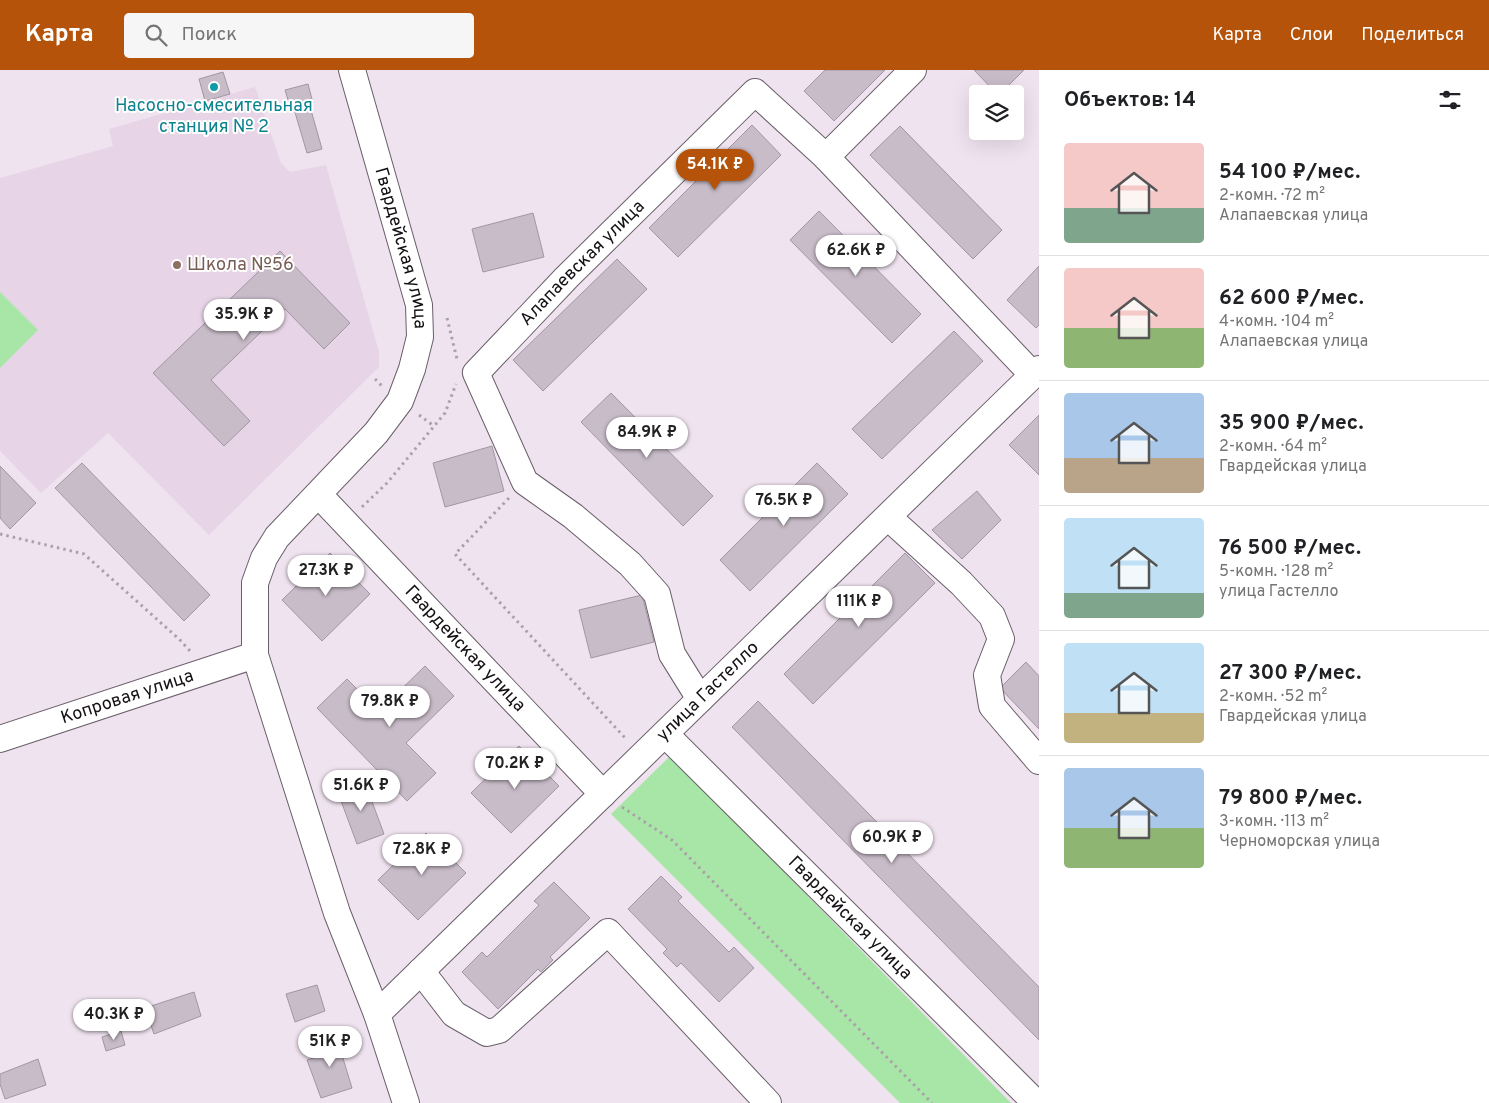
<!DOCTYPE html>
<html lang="ru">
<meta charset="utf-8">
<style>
body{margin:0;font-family:Overpass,sans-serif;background:#f6f6f6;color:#202124;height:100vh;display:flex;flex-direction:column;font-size:19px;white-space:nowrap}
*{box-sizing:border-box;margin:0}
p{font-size:16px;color:#757577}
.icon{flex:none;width:28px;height:28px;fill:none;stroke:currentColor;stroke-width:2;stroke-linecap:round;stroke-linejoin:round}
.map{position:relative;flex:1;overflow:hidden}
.details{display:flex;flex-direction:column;background:#fff;width:450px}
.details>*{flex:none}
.controls{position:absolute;left:969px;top:15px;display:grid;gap:10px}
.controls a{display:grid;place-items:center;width:55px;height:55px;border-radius:5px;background:#fff;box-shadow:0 5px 20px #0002;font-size:25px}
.price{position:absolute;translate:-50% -42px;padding:0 11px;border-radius:18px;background:#fff;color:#222;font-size:16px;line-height:32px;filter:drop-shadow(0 1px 2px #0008)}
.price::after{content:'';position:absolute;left:50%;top:30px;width:15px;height:11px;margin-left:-8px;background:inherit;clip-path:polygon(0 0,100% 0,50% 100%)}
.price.selected{background:#b45309;color:#fff}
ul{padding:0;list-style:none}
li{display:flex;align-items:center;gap:15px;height:125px;padding:0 25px}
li+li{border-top:1px solid #e0e0e0}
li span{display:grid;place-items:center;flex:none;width:140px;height:100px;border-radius:5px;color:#555}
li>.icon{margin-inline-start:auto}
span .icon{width:60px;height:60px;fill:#fffc;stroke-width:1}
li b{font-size:21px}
h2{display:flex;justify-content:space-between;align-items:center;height:60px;padding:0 25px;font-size:21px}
header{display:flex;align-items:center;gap:30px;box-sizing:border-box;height:70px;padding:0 25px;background:#b45309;color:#fff}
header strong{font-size:24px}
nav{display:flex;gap:28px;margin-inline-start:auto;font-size:18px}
.search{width:350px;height:45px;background:#f6f6f6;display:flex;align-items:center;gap:12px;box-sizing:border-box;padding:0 18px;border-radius:5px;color:#757577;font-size:19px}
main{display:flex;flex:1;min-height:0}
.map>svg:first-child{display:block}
.built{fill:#e7d5e7}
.green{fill:#a8e6a8}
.building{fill:#c8bcc8;stroke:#a296a2}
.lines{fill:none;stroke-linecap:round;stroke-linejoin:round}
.minor-casing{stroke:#695f69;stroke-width:28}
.path{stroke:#aaa1aa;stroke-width:3;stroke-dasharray:2.5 4;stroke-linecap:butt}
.minor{stroke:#fff;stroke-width:26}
.culture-dot{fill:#0f9aa8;stroke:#fff;stroke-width:2}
.education-dot{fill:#8d6e63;stroke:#fff;stroke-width:2}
.labels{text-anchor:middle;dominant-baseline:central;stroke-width:4;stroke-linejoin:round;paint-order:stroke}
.culture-label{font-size:18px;fill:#0d838f;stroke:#fff}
.street-label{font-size:18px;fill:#141014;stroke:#fff}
.education-label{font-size:18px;fill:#785e54;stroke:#fff;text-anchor:start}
</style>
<header>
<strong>Карта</strong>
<div class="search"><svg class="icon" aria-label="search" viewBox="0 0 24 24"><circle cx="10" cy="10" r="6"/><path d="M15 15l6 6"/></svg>Поиск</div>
<nav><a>Карта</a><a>Слои</a><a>Поделиться</a></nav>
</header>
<main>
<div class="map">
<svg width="1039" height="1033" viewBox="0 0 1039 1033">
<rect width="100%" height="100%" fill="#efe3ef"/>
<path class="built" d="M255 17 281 93 290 102 326 95 379 282V297L209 465 108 363 41 423 0 381V108L113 76 109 59Z"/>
<g class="green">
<path d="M0 222 38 260 0 298Z"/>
<path d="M670 686 1011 1033H900L611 744Z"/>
</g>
<g class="building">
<path d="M825 0H885L834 51 804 21Z"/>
<path d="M974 0H1024L1000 24H997Z"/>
<path d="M223 2 230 24 205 31 199 9Z"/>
<path d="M308 14 313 33H309L322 79 307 83 294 39 291 40 285 20Z"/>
<path d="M752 55 781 85 678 187 649 158Z"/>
<path d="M900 56 1002 160 973 189 870 85Z"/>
<path d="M819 141 921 244 892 273 790 170Z"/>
<path d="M533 143 544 187 483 202 472 159Z"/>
<path d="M280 181 350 253 324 279 285 239 211 310 250 351 224 376 153 303Z"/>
<path d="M617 189 647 219 543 321 513 290Z"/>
<path d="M1039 196V255L1036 258 1007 230Z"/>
<path d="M954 261 983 291 882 389 852 359Z"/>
<path d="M611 323 713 426 683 456 581 352Z"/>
<path d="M1039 345V405L1009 375Z"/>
<path d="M492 376 504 421 445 437 433 393Z"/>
<path d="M82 393 210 525 184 551 55 418Z"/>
<path d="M817 393 848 424 750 521 720 490Z"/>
<path d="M0 396 36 433 10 459 0 448Z"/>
<path d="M977 421 1001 450 962 489 932 460Z"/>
<path d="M330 483 370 524 322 571 282 530Z"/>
<path d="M905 483 935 513 813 634 784 604Z"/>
<path d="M642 525 654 572 591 588 579 540Z"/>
<path d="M1026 592 1039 606V659L1000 618Z"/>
<path d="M425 596 454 626 406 673 436 703 407 731 317 638 347 609 379 641Z"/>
<path d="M758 631 1039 917V970L732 657Z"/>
<path d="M519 676 559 716 511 763 471 723Z"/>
<path d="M364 710 384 764 357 774 337 720Z"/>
<path d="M426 763 466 803 418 850 378 810Z"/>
<path d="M661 806 682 827 678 831 729 882 734 877 754 898 719 932 681 893 677 897 663 883 667 879 628 839Z"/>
<path d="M554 812 590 848 550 887 553 890 541 902 538 899 498 939 462 902 482 882 487 887 539 835 534 831Z"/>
<path d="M317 915 325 941 295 952 286 924Z"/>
<path d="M194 922 201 946 154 964 145 938Z"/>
<path d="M121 961 125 975 106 981 102 967Z"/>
<path d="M335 962 352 1018 321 1028 307 990 322 985 316 969Z"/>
<path d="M38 989 46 1015 5 1029 0 1014V1004Z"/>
</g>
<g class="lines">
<g class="minor-casing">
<g id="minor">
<path id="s1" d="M352 0 419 235 420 267 412 299 400 331 376 363 277 467 264 488 255 513V585L337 843 377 944 406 1033"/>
<path d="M826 87 913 0"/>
<path id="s2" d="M319 425 603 724"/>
<path d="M888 447 961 513 992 546 1001 569 987 605 992 636 1039 691"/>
<path id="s3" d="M700 629 672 584 657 524 630 494 573 446 525 412 476 303 567 207 755 22 826 87 1033 305"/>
<path id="s4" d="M665 664 1036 1033"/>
<path id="s5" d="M0 669 255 585"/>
<path d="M421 901 454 944 487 963 499 960 608 862 768 1033"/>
<path id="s6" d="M377 944 1039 299"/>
</g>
</g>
<g class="path">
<path d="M447 248 457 289"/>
<path d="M375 309 382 316"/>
<path d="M419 345 434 356"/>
<path d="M509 428 455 484 627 670"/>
<path d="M362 437 387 413 445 343 456 314"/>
<path d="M0 464 84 484 179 569 191 582"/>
<path d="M622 737 672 770 932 1033"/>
</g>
<use href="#minor" class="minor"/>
</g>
<circle class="culture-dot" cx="214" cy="17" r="5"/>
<circle class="education-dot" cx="177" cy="195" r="5"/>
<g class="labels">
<g class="culture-label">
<text x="214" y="36">Насосно-смесительная<tspan x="214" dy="21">станция № 2</tspan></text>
</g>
<g class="street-label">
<text stroke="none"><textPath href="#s1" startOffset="185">Гвардейская улица</textPath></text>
<text stroke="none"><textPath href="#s3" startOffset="561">Алапаевская улица</textPath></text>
<text stroke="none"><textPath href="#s2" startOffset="212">Гвардейская улица</textPath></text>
<text stroke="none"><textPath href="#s6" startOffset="462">улица Гастелло</textPath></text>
<text stroke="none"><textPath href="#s5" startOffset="134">Копровая улица</textPath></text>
<text stroke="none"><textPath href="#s4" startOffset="261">Гвардейская улица</textPath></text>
</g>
<g class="education-label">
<text x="187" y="195">Школа №56</text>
</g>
</g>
</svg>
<div class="controls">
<a><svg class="icon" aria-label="layers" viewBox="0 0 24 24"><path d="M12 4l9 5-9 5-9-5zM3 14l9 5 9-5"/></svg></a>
</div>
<b class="price selected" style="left:715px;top:121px">54.1K ₽</b>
<b class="price" style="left:856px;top:207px">62.6K ₽</b>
<b class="price" style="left:244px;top:271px">35.9K ₽</b>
<b class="price" style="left:647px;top:389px">84.9K ₽</b>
<b class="price" style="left:784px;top:457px">76.5K ₽</b>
<b class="price" style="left:326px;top:527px">27.3K ₽</b>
<b class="price" style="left:859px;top:558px">111K ₽</b>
<b class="price" style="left:390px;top:658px">79.8K ₽</b>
<b class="price" style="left:515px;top:720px">70.2K ₽</b>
<b class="price" style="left:361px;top:742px">51.6K ₽</b>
<b class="price" style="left:892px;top:794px">60.9K ₽</b>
<b class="price" style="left:422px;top:806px">72.8K ₽</b>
<b class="price" style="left:114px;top:971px">40.3K ₽</b>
<b class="price" style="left:330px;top:998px">51K ₽</b>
</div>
<section class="details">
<h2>Объектов: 14<svg class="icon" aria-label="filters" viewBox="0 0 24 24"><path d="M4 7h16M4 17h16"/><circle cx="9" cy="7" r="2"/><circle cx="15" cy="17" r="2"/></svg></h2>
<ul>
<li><span style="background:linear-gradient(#f6c9c9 65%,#7fa58c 0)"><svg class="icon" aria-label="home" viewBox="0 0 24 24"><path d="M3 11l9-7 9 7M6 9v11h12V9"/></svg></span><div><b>54 100 ₽/мес.</b><p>2-комн. · 72 m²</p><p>Алапаевская улица</p></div></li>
<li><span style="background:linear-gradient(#f6c9c9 60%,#8fb573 0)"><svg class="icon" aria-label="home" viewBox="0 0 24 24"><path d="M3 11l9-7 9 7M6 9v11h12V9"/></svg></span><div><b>62 600 ₽/мес.</b><p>4-комн. · 104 m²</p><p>Алапаевская улица</p></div></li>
<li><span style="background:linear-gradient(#a9c7e8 65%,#b9a48a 0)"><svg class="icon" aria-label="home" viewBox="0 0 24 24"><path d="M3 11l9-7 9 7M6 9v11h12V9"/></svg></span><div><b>35 900 ₽/мес.</b><p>2-комн. · 64 m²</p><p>Гвардейская улица</p></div></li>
<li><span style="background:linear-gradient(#bfe0f5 75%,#7fa58c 0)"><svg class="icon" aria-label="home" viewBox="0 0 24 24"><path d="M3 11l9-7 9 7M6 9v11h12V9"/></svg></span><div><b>76 500 ₽/мес.</b><p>5-комн. · 128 m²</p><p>улица Гастелло</p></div></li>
<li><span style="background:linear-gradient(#bfe0f5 70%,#c2b280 0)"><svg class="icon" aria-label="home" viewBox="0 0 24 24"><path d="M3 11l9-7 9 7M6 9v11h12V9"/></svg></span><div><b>27 300 ₽/мес.</b><p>2-комн. · 52 m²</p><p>Гвардейская улица</p></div></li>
<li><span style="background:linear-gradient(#a9c7e8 60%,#8fb573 0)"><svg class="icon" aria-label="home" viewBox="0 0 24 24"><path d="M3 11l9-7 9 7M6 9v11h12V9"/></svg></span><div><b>79 800 ₽/мес.</b><p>3-комн. · 113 m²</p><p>Черноморская улица</p></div></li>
</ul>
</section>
</main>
